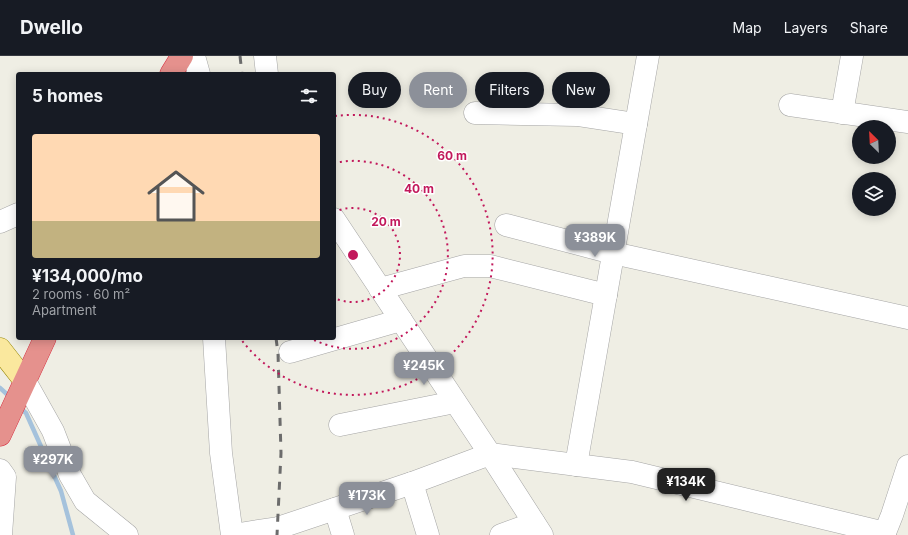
<!DOCTYPE html>
<meta charset="utf-8">
<style>
body{margin:0;font-family:Inter,sans-serif;background:#242831;color:#f1f3f6;height:100vh;display:flex;flex-direction:column;font-size:15px;white-space:nowrap}
*{box-sizing:border-box;margin:0}
p{font-size:13px;color:#9ea1a6}
.icon{flex:none;width:22px;height:22px;fill:none;stroke:currentColor;stroke-width:2;stroke-linecap:round;stroke-linejoin:round}
.map{position:relative;flex:1;overflow:hidden}
.drawer{position:absolute;left:16px;top:16px;width:320px;height:268px;display:flex;flex-direction:column;background:#171b24;border-radius:4px;box-shadow:0 2px 10px #0003}
.drawer>*{flex:none}
.top-card{position:absolute;left:348px;top:16px;width:380px;height:36px;display:flex;gap:8px}
.needle{width:26px;rotate:336deg}
.controls{position:absolute;left:852px;top:64px;display:grid;gap:8px}
.controls a{display:grid;place-items:center;width:44px;height:44px;border-radius:50%;background:#171b24;box-shadow:0 2px 10px #0003;font-size:20px}
.price{position:absolute;translate:-50% -34px;padding:0 9px;border-radius:8px;background:#8c9099;color:#fff;font-size:13px;line-height:26px;filter:drop-shadow(0 1px 2px #0008)}
.price::after{content:'';position:absolute;left:50%;top:24px;width:12px;height:9px;margin-left:-6px;background:inherit;clip-path:polygon(0 0,100% 0,50% 100%)}
.price.active{background:#222;color:#fff}
ul{padding:0;list-style:none}
li{display:grid;align-content:center;gap:8px;height:212px;padding:0 16px}
li span{display:grid;place-items:center;height:124px;border-radius:4px;color:#555}
li>.icon{margin-inline-start:auto}
span .icon{width:72px;height:72px;fill:#fffc;stroke-width:1}
li b{font-size:17px}
h2{display:flex;justify-content:space-between;align-items:center;height:48px;padding:0 16px;font-size:17px}
.pill{padding:0 14px;border-radius:18px;background:#171b24;box-shadow:0 2px 10px #0003;font-size:14px;line-height:36px}
.pill.active{background:#8c9099;color:#fff}
header{display:flex;align-items:center;gap:24px;box-sizing:border-box;height:56px;padding:0 20px;background:#171b24;border-bottom:1px solid #363941}
header strong{font-size:19px}
nav{display:flex;gap:22px;margin-inline-start:auto;font-size:14px}
.map>svg:first-child{display:block}
.lines{fill:none;stroke-linecap:round;stroke-linejoin:round}
.stream{stroke:#a5c2dc;stroke-width:4.5}
.minor-casing{stroke:#a5a5a5;stroke-width:23}
.major-casing{stroke:#958603;stroke-width:23}
.highway-casing{stroke:#d6273a;stroke-width:23}
.minor{stroke:#fff;stroke-width:22}
.major{stroke:#fae89e;stroke-width:22}
.highway{stroke:#e5918d;stroke-width:22}
.rail{stroke:#6c6c6c;stroke-width:3;stroke-dasharray:8 8;stroke-linecap:butt}
.ring{fill:none;stroke:#c2185b;stroke-width:2;stroke-dasharray:2 4}
.centre{fill:#c2185b;stroke:#fff;stroke-width:2}
.ring-label{font-size:12px;text-anchor:middle;font-weight:bold;fill:#c2185b;stroke:#fff;stroke-width:3;stroke-linejoin:round;paint-order:stroke}
</style>
<header>
<strong>Dwello</strong>
<nav><a>Map</a><a>Layers</a><a>Share</a></nav>
</header>
<div class="map">
<svg width="908" height="479" viewBox="0 0 908 479">
<rect width="100%" height="100%" fill="#efeee4"/>
<g class="lines">
<g class="stream">
<path d="M0 332 10 341"/>
<path d="M19 351 26 357 61 435 73 479"/>
</g>
<g class="minor-casing">
<g id="minor">
<path d="M194 0 199 18"/>
<path d="M265 0 267 18"/>
<path d="M790 49 908 66"/>
<path d="M475 57 577 59 636 68"/>
<path d="M842 57 852 0"/>
<path d="M334 163 490 398 542 479"/>
<path d="M0 166 18 158"/>
<path d="M506 169 613 197 908 262"/>
<path d="M380 233 464 210H490L606 239"/>
<path d="M214 282 221 397 232 479"/>
<path d="M290 296 401 264"/>
<path d="M25 325 53 375 70 419 85 445 127 479"/>
<path d="M340 369 455 346"/>
<path d="M576 409 648 0"/>
<path d="M0 414 5 421 1 479"/>
<path d="M412 427 428 479"/>
<path d="M335 453 343 479"/>
<path d="M233 479 278 472 412 427 490 398 632 416 885 477"/>
<path d="M501 479 534 467"/>
<path d="M884 479 892 459 908 410"/>
</g>
</g>
<g class="major-casing">
<path id="major" d="M0 293 25 325"/>
</g>
<g class="highway-casing">
<g id="highway">
<path d="M171 18 182 0"/>
<path d="M0 379 45 282"/>
</g>
</g>
<use href="#minor" class="minor"/>
<use href="#major" class="major"/>
<use href="#highway" class="highway"/>
<g class="rail">
<path d="M240 0 242 18"/>
<path d="M276 282 278 297 281 397 277 479"/>
</g>
</g>
<g class="ring">
<path d="M334 156A47 47 0 1 1 334 242"/>
<path d="M334 107A94 94 0 1 1 310 282"/>
<path d="M335 60A140 140 0 1 1 240 282"/>
</g>
<circle cx="353" cy="199" r="6" class="centre"/>
<g class="ring-label">
<text x="452" y="104">60 m</text>
<text x="419" y="137">40 m</text>
<text x="386" y="170">20 m</text>
</g>
</svg>
<div class="controls">
<a><svg class="needle" viewBox="-14 -14 28 28"><path d="M0-13l5 13h-10z" fill="#e53935"/><path d="M0 13l5-13h-10z" fill="#9ea1a6"/></svg></a>
<a><svg class="icon" aria-label="layers" viewBox="0 0 24 24"><path d="M12 4l9 5-9 5-9-5zM3 14l9 5 9-5"/></svg></a>
</div>
<b class="price" style="left:595px;top:202px">¥389K</b>
<b class="price" style="left:424px;top:330px">¥245K</b>
<b class="price" style="left:53px;top:424px">¥297K</b>
<b class="price active" style="left:686px;top:446px">¥134K</b>
<b class="price" style="left:367px;top:460px">¥173K</b>
<div class="top-card">
<a class="pill">Buy</a>
<a class="pill active">Rent</a>
<a class="pill">Filters</a>
<a class="pill">New</a>
</div>
<section class="drawer">
<h2>5 homes<svg class="icon" aria-label="filters" viewBox="0 0 24 24"><path d="M4 7h16M4 17h16"/><circle cx="9" cy="7" r="2"/><circle cx="15" cy="17" r="2"/></svg></h2>
<ul>
<li><span style="background:linear-gradient(#ffd9b3 70%,#c2b280 0)"><svg class="icon" aria-label="home" viewBox="0 0 24 24"><path d="M3 11l9-7 9 7M6 9v11h12V9"/></svg></span><div><b>¥134,000/mo</b><p>2 rooms · 60 m²</p><p>Apartment</p></div></li>
</ul>
</section>
</div>
